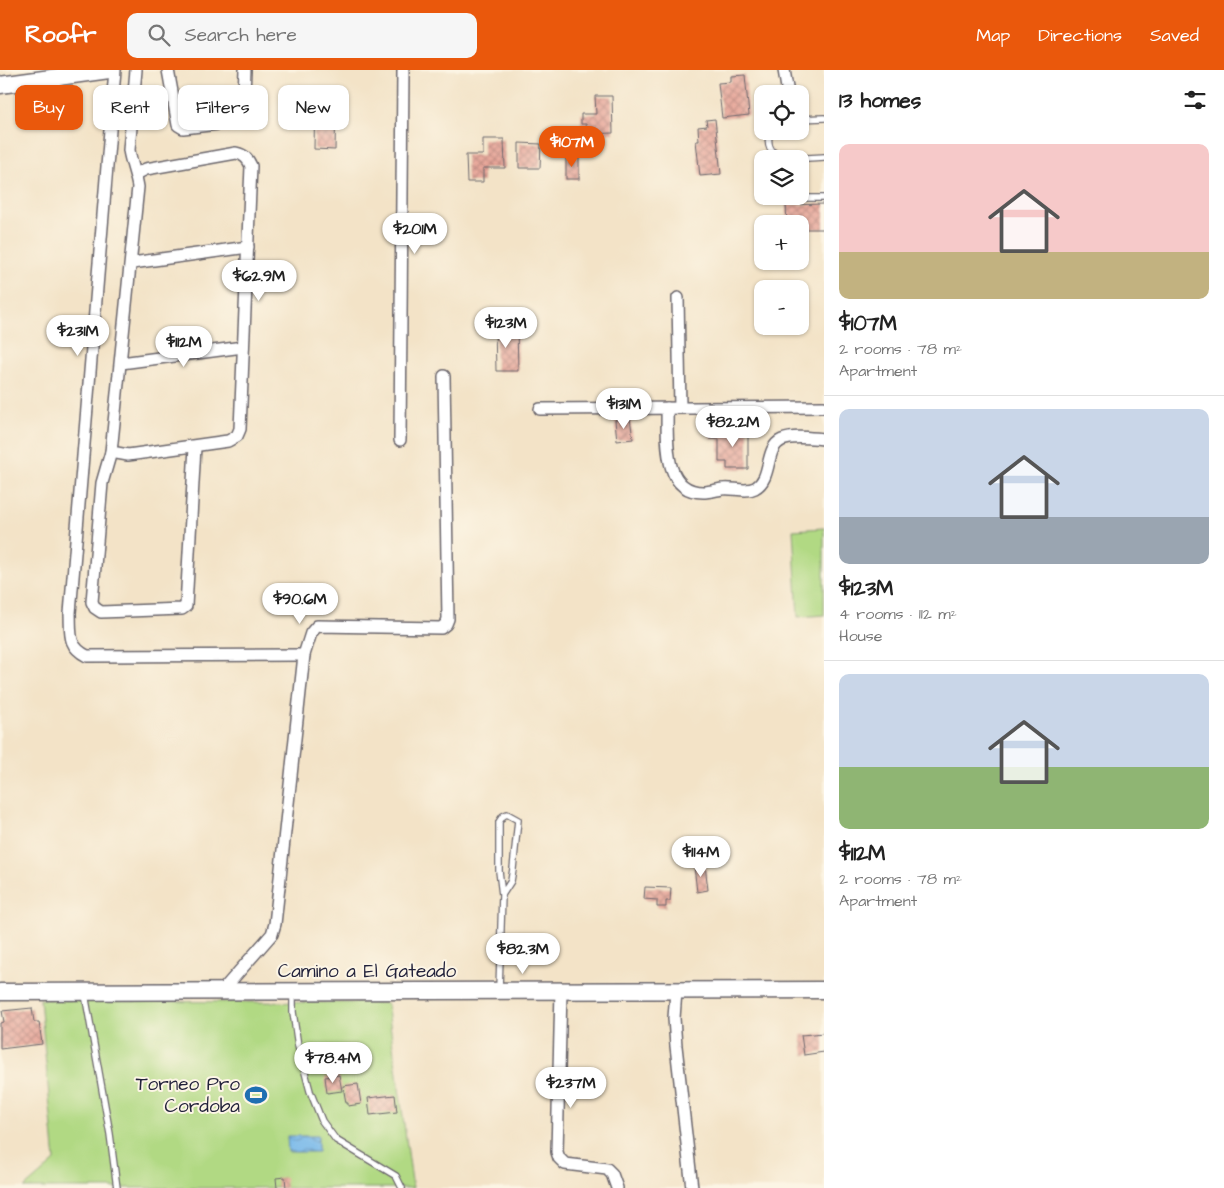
<!DOCTYPE html>
<meta charset="utf-8">
<style>
body{margin:0;font-family:"Architects Daughter",sans-serif;background:#f6f6f6;color:#222;height:100vh;display:flex;flex-direction:column;font-size:19px;white-space:nowrap}
*{box-sizing:border-box;margin:0}
p{font-size:16px;color:#767676}
.icon{flex:none;width:28px;height:28px;fill:none;stroke:currentColor;stroke-width:2;stroke-linecap:round;stroke-linejoin:round}
.map{position:relative;flex:1;overflow:hidden}
.panel{display:flex;flex-direction:column;background:#fff;width:400px}
.panel>*{flex:none}
.guide{position:absolute;left:15px;top:15px;width:475px;height:45px;display:flex;gap:10px}
.fabs{position:absolute;left:754px;top:15px;display:grid;gap:10px}
.fabs a{display:grid;place-items:center;width:55px;height:55px;border-radius:10px;background:#fff;box-shadow:0 1px 4px #0004;font-size:25px}
.price{position:absolute;translate:-50% -42px;padding:0 11px;border-radius:18px;background:#fff;color:#222;font-size:16px;line-height:32px;filter:drop-shadow(0 1px 2px #0008)}
.price::after{content:'';position:absolute;left:50%;top:30px;width:15px;height:11px;margin-left:-8px;background:inherit;clip-path:polygon(0 0,100% 0,50% 100%)}
.price.current{background:#ea580c;color:#fff}
ul{padding:0;list-style:none}
li{display:grid;align-content:center;gap:10px;height:265px;padding:0 15px}
li+li{border-top:1px solid #e0e0e0}
li span{display:grid;place-items:center;height:155px;border-radius:10px;color:#555}
li>.icon{margin-inline-start:auto}
span .icon{width:90px;height:90px;fill:#fffc;stroke-width:1}
li b{font-size:21px}
h2{display:flex;justify-content:space-between;align-items:center;height:60px;padding:0 15px;font-size:21px}
.tag{padding:0 18px;border-radius:10px;background:#fff;box-shadow:0 1px 4px #0004;font-size:18px;line-height:45px}
.tag.current{background:#ea580c;color:#fff}
header{display:flex;align-items:center;gap:30px;box-sizing:border-box;height:70px;padding:0 25px;background:#ea580c;color:#fff}
header strong{font-size:24px}
nav{display:flex;gap:28px;margin-inline-start:auto;font-size:18px}
.search{width:350px;height:45px;background:#f6f6f6;display:flex;align-items:center;gap:12px;box-sizing:border-box;padding:0 18px;border-radius:10px;color:#767676;font-size:19px}
main{display:flex;flex:1;min-height:0}
.map>svg:first-child{display:block}
.green{fill:#b1d983;stroke:#6a7e5f}
.water{fill:url(#water-waves);stroke:#4b6c92}
.building{fill:url(#building-cross-hatch)}
.lines{fill:none;stroke-linecap:round;stroke-linejoin:round}
.lane-casing{stroke:#6b666c;stroke-width:8}
.street-casing{stroke:#6b666c;stroke-width:14}
.secondary-casing{stroke:#6b666c;stroke-width:19}
.lane{stroke:#fff;stroke-width:5.5}
.street{stroke:#fff;stroke-width:11}
.secondary{stroke:#fff;stroke-width:16}
.labels{text-anchor:middle;dominant-baseline:central;stroke-width:4;stroke-linejoin:round;paint-order:stroke}
.street-label{font-size:19px;fill:#22223b;stroke:#fcf5e5}
.poi-label{font-size:19px;fill:#22223b;stroke:#fcf5e5;text-anchor:end}
</style>
<header>
<strong>Roofr</strong>
<div class="search"><svg class="icon" aria-label="search" viewBox="0 0 24 24"><circle cx="10" cy="10" r="6"/><path d="M15 15l6 6"/></svg>Search here</div>
<nav><a>Map</a><a>Directions</a><a>Saved</a></nav>
</header>
<main>
<div class="map">
<svg width="824" height="1118" viewBox="0 0 824 1118">
<defs>
<pattern id="water-waves" width="16" height="10" patternUnits="userSpaceOnUse" patternTransform="scale(1.25)"><rect width="16" height="10" fill="#74b7ea"/><path d="M0 5q4-4 8 0t8 0" fill="none" stroke="#5f94bf"/></pattern>
<pattern id="building-cross-hatch" width="8" height="8" patternUnits="userSpaceOnUse" patternTransform="scale(1.25)"><rect width="8" height="8" fill="#e6a396"/><path d="M0 0l8 8M0 8l8-8" fill="none" stroke="#ba847c"/></pattern>
</defs>
<rect width="100%" height="100%" fill="#fcf5e5"/>
<filter id="ink" filterUnits="userSpaceOnUse"><feTurbulence type="fractalNoise" baseFrequency=".02" numOctaves="2"/><feDisplacementMap in="SourceGraphic" scale="10" xChannelSelector="R" yChannelSelector="G"/><feConvolveMatrix kernelMatrix="1 2 1 2 8 2 1 2 1" color-interpolation-filters="sRGB"/></filter>
<filter id="wash" filterUnits="userSpaceOnUse"><feTurbulence type="fractalNoise" baseFrequency=".0096" numOctaves="4" result="noise"/><feDisplacementMap in="SourceGraphic" scale="20" xChannelSelector="R" yChannelSelector="G"/><feGaussianBlur stdDeviation="1.12" result="paint"/><feColorMatrix in="noise" values="0 0 0 0 0 0 0 0 0 0 0 0 0 0 0 0 0 1.4 0 .05"/><feComposite in="paint" operator="in"/></filter>
<g filter="url(#wash)">
<rect width="100%" height="100%" fill="#f3e3c7"/>
<g class="green">
<path d="M824 458V545L798 547 793 460Z"/>
<path d="M40 929 98 931 387 933 413 1118H24L55 1091Z"/>
</g>
<path class="water" d="M287 1066H318V1082H288Z"/>
<g id="blocks">
<g class="building">
<path d="M745 5 749 45 722 48 718 13 731 12V6Z"/>
<path d="M315 22 336 23 335 80 314 79Z"/>
<path d="M595 26H612L613 63 586 64V54H581V44H596Z"/>
<path d="M715 49 721 104 700 106 696 71H699L698 57 707 56 706 50Z"/>
<path d="M483 69H504L505 98H483V112H467L466 85H483Z"/>
<path d="M519 73 541 74 540 98H519Z"/>
<rect x="566" y="88" width="13" height="21"/>
<path d="M824 134V159H800V154H787L786 135Z"/>
<path d="M495 257H517L518 301H496Z"/>
<path d="M630 348 633 369 617 371 615 350Z"/>
<path d="M710 361H748V399H727V392H719V369H710Z"/>
<path d="M705 795 708 820 697 822 694 796Z"/>
<path d="M645 817 671 818 670 831H666V837H657V830L644 829Z"/>
<path d="M32 938 34 952H39L42 974 0 979V953L4 952 2 941Z"/>
<path d="M824 963V982L804 985 801 965Z"/>
<path d="M339 1005 342 1021 327 1023 325 1007Z"/>
<path d="M358 1014 361 1034 348 1036V1033H346L343 1016Z"/>
<path d="M395 1025 397 1042 370 1045 368 1028Z"/>
<path d="M285 1107 286 1118H277L276 1108Z"/>
</g>
</g>
</g>
<g filter="url(#ink)">
<use href="#blocks" fill-opacity="0" stroke="#6b666c" stroke-width="1"/>
<g class="lines">
<g class="lane-casing">
<g id="lane">
<path d="M800 49 824 48"/>
<path d="M770 61C760 96 804 88 824 87"/>
<path d="M788 128H824"/>
<path d="M499 919 502 825 511 811 513 799 518 750 507 744 503 746 499 752V801L502 825"/>
<path d="M293 923V942L298 976 310 1021 322 1051 336 1070 396 1106 402 1118"/>
<path d="M85 924 110 1064 117 1118"/>
</g>
</g>
<g class="street-casing">
<g id="street">
<path d="M115 0 70 543C71 563 67 576 87 586L304 585"/>
<path d="M136 0 129 80C131 93 136 104 138 117L111 382 102 413 92 532 95 538 101 542 182 539 186 536 195 377"/>
<path d="M168 0 178 55 183 58 218 54"/>
<path d="M784 0 788 24"/>
<path d="M243 48 245 0"/>
<path d="M132 193 248 177"/>
<path d="M678 228 680 338"/>
<path d="M121 293 243 277"/>
<path d="M667 338C668 366 661 422 703 422 709 422 716 420 722 419 732 417 745 423 755 418 773 408 764 378 782 370 794 365 811 368 824 369"/>
<path d="M540 339 824 337"/>
<path d="M400 370 403 0"/>
<path d="M111 382 128 385 228 371 237 366 240 359 251 96C248 89 245 85 236 83L146 99 136 104"/>
<path d="M222 921 272 864 275 854 304 585 311 563 317 556 441 558 446 554 448 549 444 306"/>
<path d="M561 921 557 1082 559 1088 565 1094 607 1099 612 1104 617 1118"/>
<path d="M676 921 674 948 676 976 692 1118"/>
</g>
</g>
<g class="secondary-casing">
<g id="secondary">
<path d="M0 15 109 0"/>
<path d="M0 922 824 920"/>
</g>
</g>
<use href="#lane" class="lane"/>
<use href="#street" class="street"/>
<use href="#secondary" class="secondary"/>
</g>
</g>
<defs>
<g id="stadium-bare" transform="scale(1.725)"><path d="M0-5a6.5 5 0 1 0 0 10a6.5 5 0 1 0 0-10ZM-3.5-1.8h7v3.6h-7Z" fill="#1f6fb2" stroke="#fcf5e5" stroke-width="2.5" paint-order="stroke"/></g>
</defs>
<g fill-rule="evenodd">
<use href="#stadium-bare" x="256" y="1025"/>
</g>
<g class="labels">
<g class="street-label">
<text x="367" y="901">Camino a El Gateado</text>
</g>
<g class="poi-label">
<text x="240" y="1014">Torneo Pro<tspan x="240" dy="22">Cordoba</tspan></text>
</g>
</g>
</svg>
<div class="fabs">
<a><svg class="icon" aria-label="locate" viewBox="0 0 24 24"><circle cx="12" cy="12" r="6"/><path d="M12 2v4M12 18v4M2 12h4M18 12h4"/></svg></a>
<a><svg class="icon" aria-label="layers" viewBox="0 0 24 24"><path d="M12 4l9 5-9 5-9-5zM3 14l9 5 9-5"/></svg></a>
<a>+</a>
<a>−</a>
</div>
<b class="price current" style="left:572px;top:98px">$107M</b>
<b class="price" style="left:415px;top:185px">$201M</b>
<b class="price" style="left:259px;top:232px">$62.9M</b>
<b class="price" style="left:506px;top:279px">$123M</b>
<b class="price" style="left:78px;top:287px">$231M</b>
<b class="price" style="left:184px;top:298px">$112M</b>
<b class="price" style="left:624px;top:360px">$131M</b>
<b class="price" style="left:733px;top:378px">$82.2M</b>
<b class="price" style="left:300px;top:555px">$90.6M</b>
<b class="price" style="left:701px;top:808px">$114M</b>
<b class="price" style="left:523px;top:905px">$82.3M</b>
<b class="price" style="left:333px;top:1014px">$78.4M</b>
<b class="price" style="left:571px;top:1039px">$237M</b>
<div class="guide">
<a class="tag current">Buy</a>
<a class="tag">Rent</a>
<a class="tag">Filters</a>
<a class="tag">New</a>
</div>
</div>
<section class="panel">
<h2>13 homes<svg class="icon" aria-label="filters" viewBox="0 0 24 24"><path d="M4 7h16M4 17h16"/><circle cx="9" cy="7" r="2"/><circle cx="15" cy="17" r="2"/></svg></h2>
<ul>
<li><span style="background:linear-gradient(#f6c9c9 70%,#c2b280 0)"><svg class="icon" aria-label="home" viewBox="0 0 24 24"><path d="M3 11l9-7 9 7M6 9v11h12V9"/></svg></span><div><b>$107M</b><p>2 rooms · 78 m²</p><p>Apartment</p></div></li>
<li><span style="background:linear-gradient(#c9d6e8 70%,#9aa5b1 0)"><svg class="icon" aria-label="home" viewBox="0 0 24 24"><path d="M3 11l9-7 9 7M6 9v11h12V9"/></svg></span><div><b>$123M</b><p>4 rooms · 112 m²</p><p>House</p></div></li>
<li><span style="background:linear-gradient(#c9d6e8 60%,#8fb573 0)"><svg class="icon" aria-label="home" viewBox="0 0 24 24"><path d="M3 11l9-7 9 7M6 9v11h12V9"/></svg></span><div><b>$112M</b><p>2 rooms · 78 m²</p><p>Apartment</p></div></li>
</ul>
</section>
</main>
